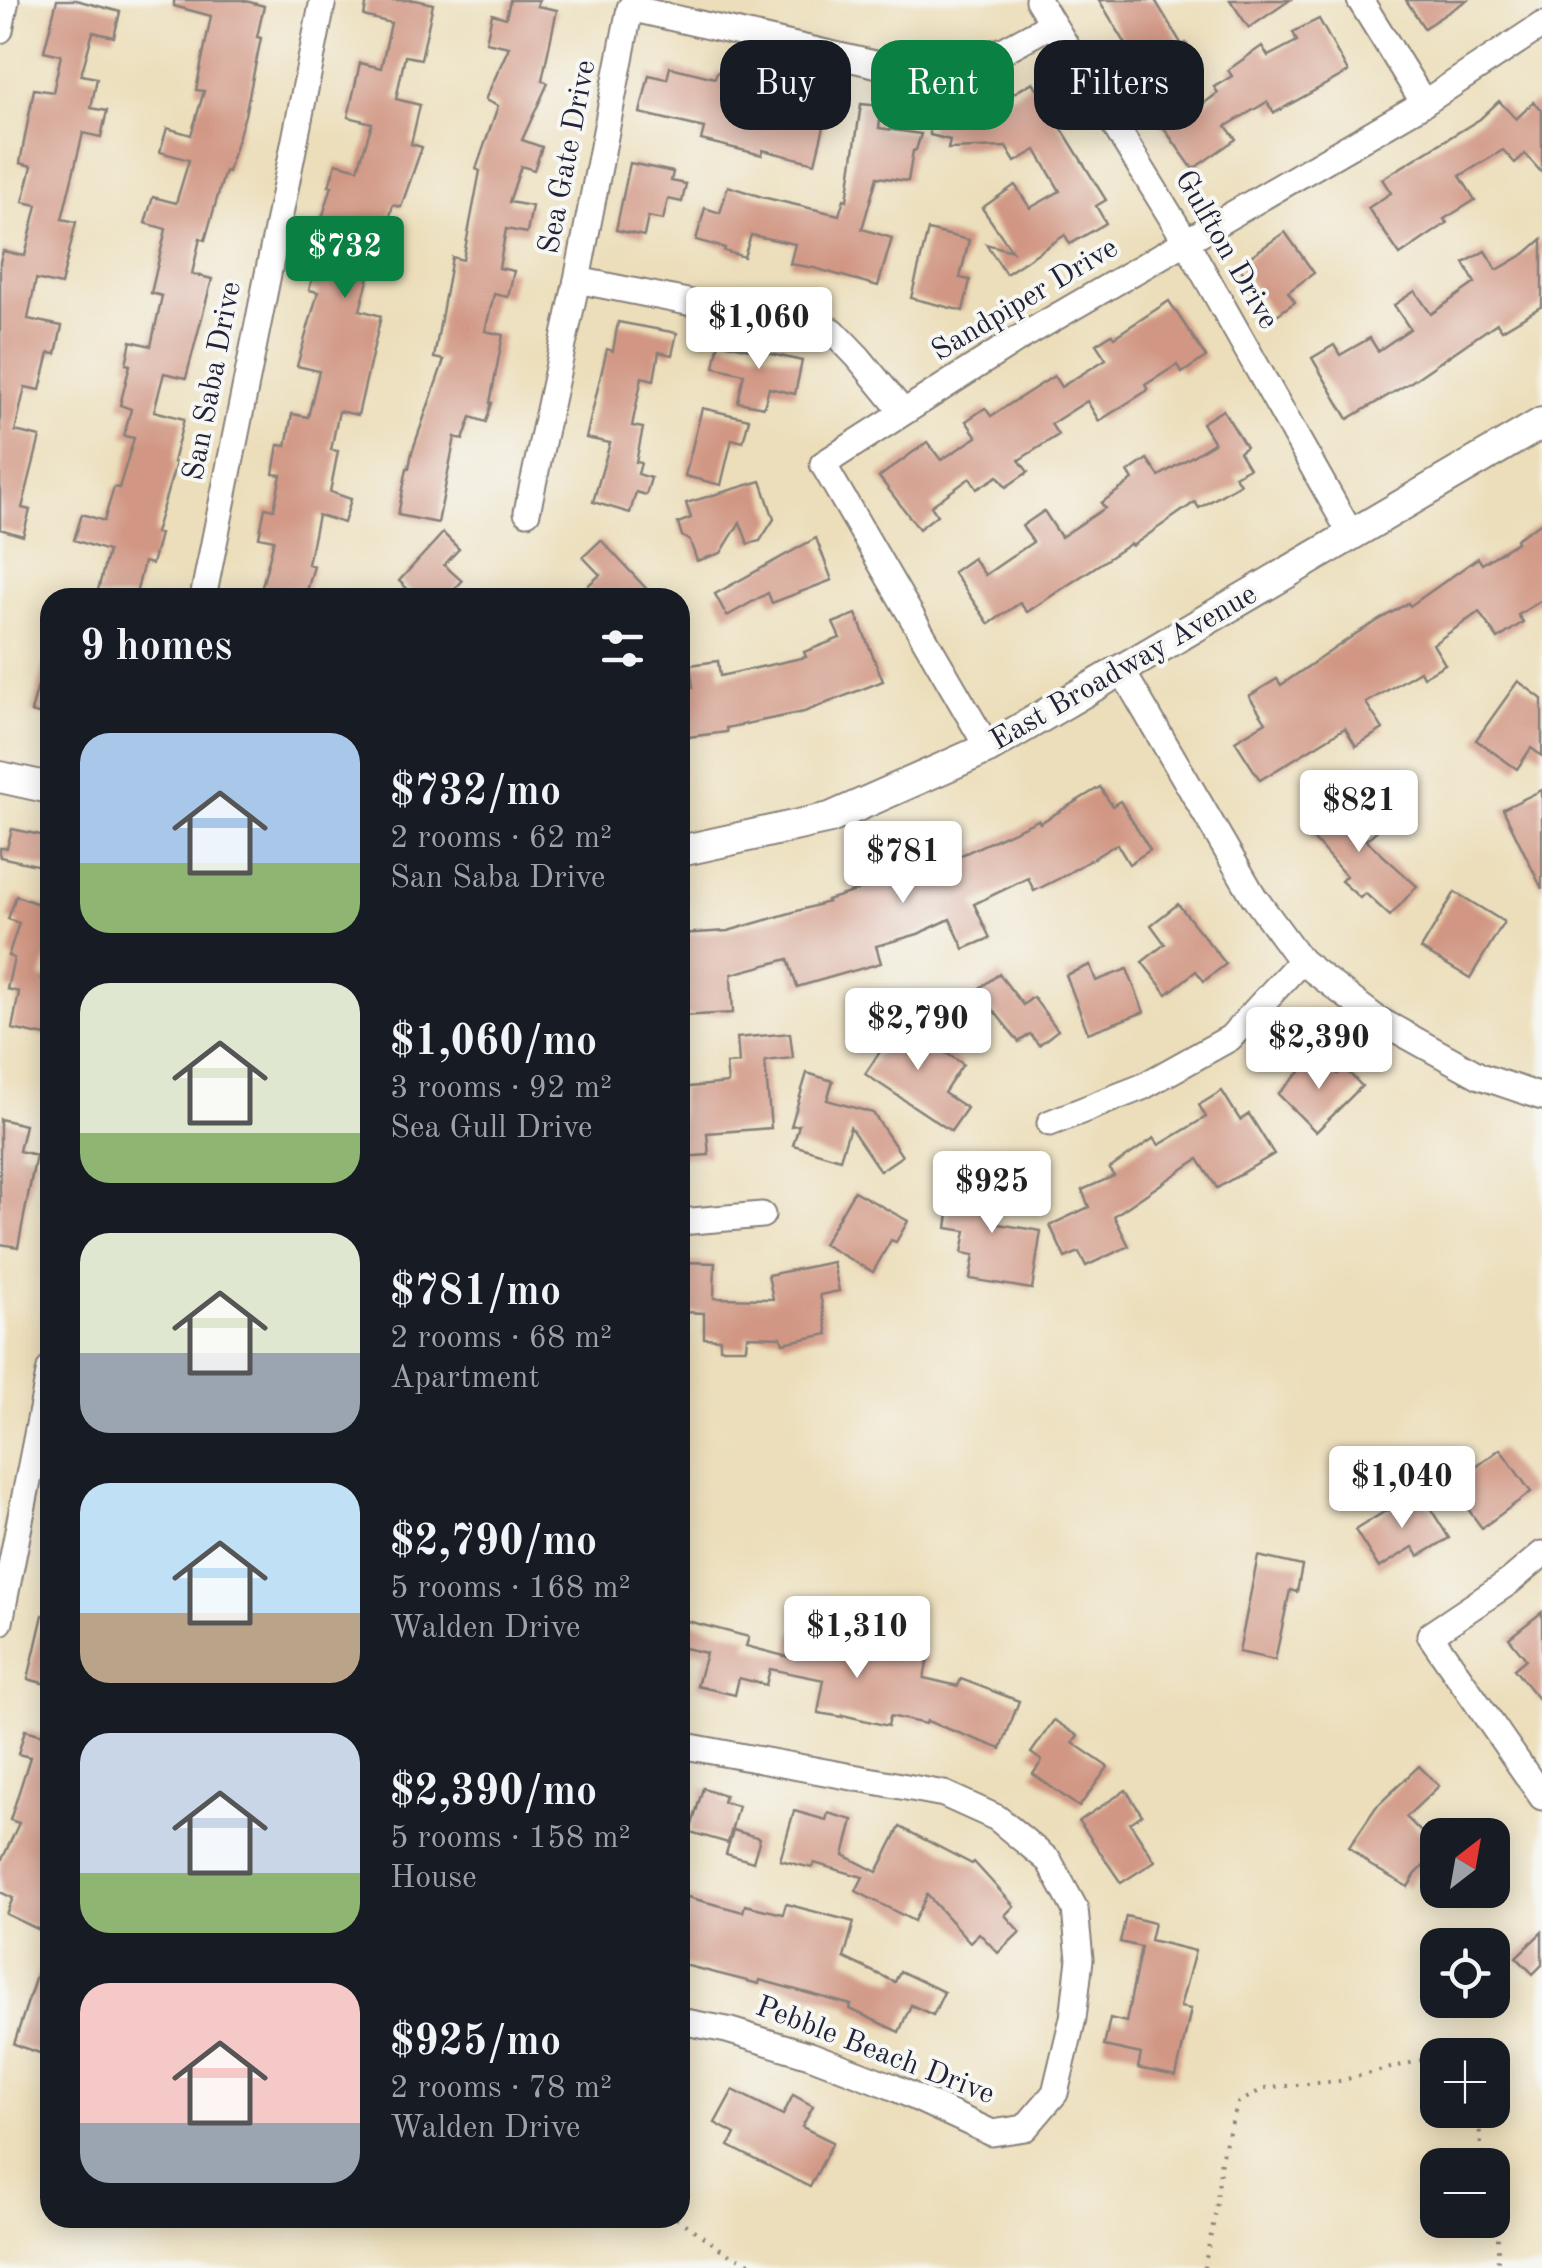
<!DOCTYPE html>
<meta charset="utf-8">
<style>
body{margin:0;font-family:"Old Standard TT",serif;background:#20242c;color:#f1f3f6;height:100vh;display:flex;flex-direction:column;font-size:38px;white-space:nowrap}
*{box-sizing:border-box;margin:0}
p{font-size:32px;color:#9ea1a6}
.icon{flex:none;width:55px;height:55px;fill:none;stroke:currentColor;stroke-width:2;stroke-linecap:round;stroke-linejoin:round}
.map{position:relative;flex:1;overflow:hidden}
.details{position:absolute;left:40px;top:588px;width:650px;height:1640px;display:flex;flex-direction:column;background:#171b24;border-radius:30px;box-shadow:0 5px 25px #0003}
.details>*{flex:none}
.hud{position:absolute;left:720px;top:40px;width:670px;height:90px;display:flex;gap:20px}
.needle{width:65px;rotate:31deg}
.buttons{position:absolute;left:1420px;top:1818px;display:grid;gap:20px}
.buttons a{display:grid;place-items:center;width:90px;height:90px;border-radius:20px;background:#171b24;box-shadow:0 5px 25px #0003;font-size:50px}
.price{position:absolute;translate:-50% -85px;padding:0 22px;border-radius:10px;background:#fff;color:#222;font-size:32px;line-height:65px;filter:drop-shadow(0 2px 5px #0008)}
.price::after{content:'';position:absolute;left:50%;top:60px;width:30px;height:22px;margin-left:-15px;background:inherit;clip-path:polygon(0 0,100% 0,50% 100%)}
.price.current{background:#0b8043;color:#fff}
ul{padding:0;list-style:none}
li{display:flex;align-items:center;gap:30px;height:250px;padding:0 40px}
li span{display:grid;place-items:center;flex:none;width:280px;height:200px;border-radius:30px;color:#555}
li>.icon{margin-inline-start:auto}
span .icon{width:120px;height:120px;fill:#fffc;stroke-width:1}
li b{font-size:42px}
h2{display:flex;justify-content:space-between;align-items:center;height:120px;padding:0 40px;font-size:42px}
.tag{padding:0 35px;border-radius:30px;background:#171b24;box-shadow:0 5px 25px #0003;font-size:35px;line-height:90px}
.tag.current{background:#0b8043;color:#fff}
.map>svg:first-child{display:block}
.building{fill:#d19784}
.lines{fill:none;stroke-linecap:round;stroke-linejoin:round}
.minor-casing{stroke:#87807a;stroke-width:29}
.tertiary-casing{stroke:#87807a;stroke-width:34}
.path{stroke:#87807a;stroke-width:4;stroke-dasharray:2.5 8;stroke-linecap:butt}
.minor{stroke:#fff;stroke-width:25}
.tertiary{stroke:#fff;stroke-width:30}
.labels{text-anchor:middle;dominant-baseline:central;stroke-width:8;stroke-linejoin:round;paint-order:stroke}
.street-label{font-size:30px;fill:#22223b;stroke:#f6f6f2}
</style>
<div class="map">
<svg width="1542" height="2268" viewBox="0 0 1542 2268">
<rect width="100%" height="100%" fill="#f6f6f2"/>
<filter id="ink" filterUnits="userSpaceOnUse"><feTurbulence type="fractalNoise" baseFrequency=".01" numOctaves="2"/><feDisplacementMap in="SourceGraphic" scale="20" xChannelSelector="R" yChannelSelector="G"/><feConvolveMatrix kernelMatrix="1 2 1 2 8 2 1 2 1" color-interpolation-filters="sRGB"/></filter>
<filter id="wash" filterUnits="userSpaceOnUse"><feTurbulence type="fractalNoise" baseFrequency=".0048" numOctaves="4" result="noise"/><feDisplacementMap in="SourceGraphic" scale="40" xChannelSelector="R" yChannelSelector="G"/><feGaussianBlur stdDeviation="2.25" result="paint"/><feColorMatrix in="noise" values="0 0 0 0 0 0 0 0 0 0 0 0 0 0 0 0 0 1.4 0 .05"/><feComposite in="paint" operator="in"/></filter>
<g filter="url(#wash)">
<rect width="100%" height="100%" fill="#ecdeba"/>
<g id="blocks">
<g class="building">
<path d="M57 0H76L120 12 114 37 93 32 81 75 97 78 91 108 107 111 101 137 83 133 62 219 76 222 61 285 36 279 28 319 62 326 56 354 49 353 40 390 25 387 15 431 40 437 22 508 30 510 23 536 0 529V262L3 251 25 256 37 205 23 202 32 166 20 163 34 89 53 92 61 55 44 51Z"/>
<path d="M174 0H242L264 6 257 37 261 38 245 115 228 172 225 171 205 240 200 238 192 274 212 279 186 378 164 373 154 411 184 419 173 462 176 463 155 533 160 534 152 564 144 562 135 598H96L108 551 74 540 82 514 104 521 114 487 119 488 134 438 124 436 131 409 120 405 130 365 126 364 131 341 151 346 162 296 151 293 166 229 145 223 153 197 176 203 189 160 160 152 167 128 191 135 204 91 196 90 211 16 174 6Z"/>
<path d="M367 0H415L433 4 421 59 405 56 396 99 420 105 411 144 422 147 401 207 393 205 375 270 371 269 360 310 381 316 358 415 339 411 331 450 338 451 330 492 351 499 344 523 318 515 308 564 314 566 305 598H259L274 540 259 537 265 508 274 509 281 475 273 474 278 445 286 446 292 414 308 417 319 371 297 366 318 292 309 290 314 271 323 274 336 230 320 225 332 186H329L336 163 358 169 372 123 348 117 360 63 381 68 391 23 364 16Z"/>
<path d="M510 0H539L537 6 557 10 542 80 548 83 522 140 542 147 534 170 521 166 509 202 532 206 527 233 506 229 499 268 514 271 508 297 494 294 485 331 503 335 490 403H492L486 422 471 417 463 440 455 437 438 523 398 515 407 468H409L412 452 444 360 434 358 452 257 463 260 480 171 476 169 498 106 485 100 509 47 486 42 492 14 506 18Z"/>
<path d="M1099 0H1155L1182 45 1186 43 1195 59 1151 85Z"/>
<path d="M1230 0H1290L1249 28Z"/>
<path d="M1406 0H1467L1424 28Z"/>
<path d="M1319 19 1348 72 1274 113 1267 102 1226 126 1236 139 1193 169 1158 120 1181 104 1189 114 1218 93 1214 87 1232 76 1228 70 1262 46 1268 56 1297 41 1293 32Z"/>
<path d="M670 67 715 78 717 72 741 78 740 85 782 95 784 87 831 98 815 163 763 150 762 155 701 140 704 128 640 113 649 75 667 79Z"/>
<path d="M1033 82 1106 200 1096 206 1106 223 1070 244 1065 235 1006 274 986 244 1012 251 982 208 1015 185 1030 208 1060 191 1036 150 1015 162 1006 147 948 149 950 140 930 135 929 109 990 107Z"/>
<path d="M1499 101 1516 119 1534 102 1542 111V173L1525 154 1515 163 1503 150 1460 176 1475 200 1444 219 1447 223 1400 255 1368 208 1391 193 1382 179 1480 119Z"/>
<path d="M861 104 882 106 879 128 921 134 916 150 913 151 908 181 877 177 862 229 892 238 878 286 814 268 790 264 795 244 751 235 744 257 724 251 725 248 696 240 705 208 720 213 728 186 762 197 839 215 844 199 847 200Z"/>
<path d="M630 163 673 172 671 181 686 184 682 202 668 199 663 220 648 217 644 236 616 230Z"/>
<path d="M928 230 969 240 960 278 970 280 963 311 911 298Z"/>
<path d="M1285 232 1314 273 1288 292 1295 302 1274 317 1238 265Z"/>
<path d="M1542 239V306L1502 330 1497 323 1411 382 1348 419 1312 358 1334 345 1340 355 1370 338 1378 351 1410 329 1394 305 1415 291 1431 314 1475 283 1464 263 1485 251 1497 270 1526 253Z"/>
<path d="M1169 301 1206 357 1182 373 1177 365 1145 385 1148 390 1099 421 1087 401 1051 424 1058 435 1019 460 1028 472 1006 487 998 476 977 489 970 478 931 506 937 515 919 529 879 477 927 442 941 460 977 437 966 421 985 408 991 416 1054 376 1061 387 1106 359 1096 344 1112 334 1114 337Z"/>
<path d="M618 322 677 333 672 355 659 352 654 380 642 377 632 426 643 428 636 462 641 463 638 474 651 478 646 495 636 492 630 513 593 502 610 443 586 438 607 349 613 351Z"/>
<path d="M719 342 802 361 795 394 769 388 764 407 738 402 744 374 714 367Z"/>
<path d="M702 408 749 419 743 442 732 439 721 485 685 476Z"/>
<path d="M1223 410 1246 447 1239 452 1249 468 1235 476 1240 484 1199 508 1195 502 1132 546 1130 544 1027 612 1020 603 989 624 953 572 973 558 985 575 1033 542 1022 526 1044 511 1061 537 1105 508 1101 503 1133 480 1128 472 1147 459 1159 476 1214 443 1202 423Z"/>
<path d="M761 481 774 519 760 541 748 544 740 522 721 553 697 561 690 541 682 536 678 523 691 518 686 503Z"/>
<path d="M1542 522V600L1518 615 1523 622 1498 639 1479 612 1433 644 1445 664 1423 677 1420 671 1366 703 1383 729 1356 746 1345 728 1260 780 1235 741 1266 722 1249 696 1277 679 1281 685 1357 633 1408 603 1410 606 1478 558 1482 564 1517 542 1516 539Z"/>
<path d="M443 533 459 549 444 565 462 581 447 598H417L399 581Z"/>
<path d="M816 538 832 580 772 603 768 593 727 616 715 594Z"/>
<path d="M601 540 655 598H594L585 588 600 575 583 557Z"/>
<path d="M856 614 883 681 804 712 726 728 727 732 680 738V689L693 687 690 665 718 661 720 676 806 657 804 652 840 638 833 623Z"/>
<path d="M44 663H50V717L31 712Z"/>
<path d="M1518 681 1542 699V756L1531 748 1517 769 1476 740Z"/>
<path d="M1100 787 1112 806 1120 801 1150 850 1129 864 1117 844 1060 878 1034 891 1028 878 974 904 990 938 964 949 950 919 918 934 876 946 881 963 797 987 788 959 732 974 731 978 733 1013 680 1016V934L728 931 828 902 827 900 894 879 896 885 1038 820 1040 823Z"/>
<path d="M1542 790V889L1503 809Z"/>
<path d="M1336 796 1355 817 1364 810 1380 828 1366 840 1417 886 1390 916 1365 893 1360 898 1341 881 1346 876 1302 826Z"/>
<path d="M12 829 50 837V868L0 857V848H7Z"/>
<path d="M1455 892 1504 922 1470 978 1421 949Z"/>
<path d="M16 896 50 908V950L41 978 50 980V1037L12 1029 19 992 7 989 14 958 8 956 19 923 8 919Z"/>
<path d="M1178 904 1226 964 1204 981 1196 971 1167 994 1142 962 1165 944 1151 925Z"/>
<path d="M1090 965 1096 981 1127 969 1144 1012 1088 1033 1066 975Z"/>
<path d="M999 974 1023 1005 1033 997 1058 1030 1039 1045 1030 1034 1019 1042 977 990Z"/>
<path d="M905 1014 923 1026 917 1034 963 1064 944 1093 967 1108 951 1131 865 1074Z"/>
<path d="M790 1033 793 1058 765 1061 771 1128 707 1133 709 1155 680 1157V1088L728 1083 726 1064 739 1063 737 1038Z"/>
<path d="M1318 1054 1338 1074 1344 1068 1362 1086 1316 1132 1278 1094Z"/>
<path d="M807 1073 833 1081 827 1100 873 1113 902 1156 880 1171 850 1127 840 1159 793 1145 799 1125 791 1126Z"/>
<path d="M1222 1091 1240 1120 1249 1114 1274 1154 1217 1188 1198 1159 1114 1216 1129 1246 1086 1266 1079 1252 1065 1258 1050 1225 1089 1207 1082 1190 1114 1176 1109 1169 1154 1138 1159 1145 1206 1117 1199 1105Z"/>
<path d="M0 1119 25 1125 19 1151 36 1155 18 1247 0 1244Z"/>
<path d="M954 1176 998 1182 992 1223 1041 1231 1032 1289 970 1279 974 1255 962 1253 966 1231 947 1228Z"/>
<path d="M854 1191 908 1221 896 1242 891 1240 873 1272 823 1244Z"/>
<path d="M684 1262 715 1263 714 1298 773 1299 768 1275 833 1262 839 1291 820 1295 828 1334 783 1343 781 1337 747 1336 746 1348H720V1339L704 1338V1313L683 1312Z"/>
<path d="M1500 1449 1531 1492 1482 1528 1451 1486Z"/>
<path d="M1422 1495 1449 1538 1419 1556 1413 1547 1379 1568 1355 1530 1402 1501 1405 1505Z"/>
<path d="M1258 1556 1302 1566 1297 1592 1290 1590 1275 1660 1239 1652Z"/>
<path d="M1542 1612V1704L1514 1669 1526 1659 1509 1638Z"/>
<path d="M43 1615H50V1685L28 1679Z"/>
<path d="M680 1619 749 1637 746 1646 788 1657 792 1632 870 1647 872 1641 896 1647 899 1635 922 1641 919 1656 928 1659 924 1678 958 1686 961 1679 1019 1701 1001 1749 927 1721 926 1724 890 1716 888 1726 843 1715V1717L818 1713 824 1680 770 1669 766 1685 739 1678 735 1695 697 1686 706 1653 680 1647Z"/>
<path d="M1054 1720 1078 1736 1073 1743 1108 1767 1079 1807 1033 1774 1042 1761 1031 1753Z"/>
<path d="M25 1730 50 1737V1935L6 1914 13 1898 0 1892V1864L19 1823 10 1820 30 1757 18 1754Z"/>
<path d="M1419 1766 1439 1786 1406 1817 1424 1835 1438 1843V1851L1415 1875 1408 1887 1370 1865 1349 1847 1376 1807Z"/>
<path d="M703 1788 725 1795 723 1802 738 1806 728 1843 690 1832Z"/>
<path d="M1126 1790 1142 1815 1130 1823 1155 1861 1121 1883 1079 1821Z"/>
<path d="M794 1811 826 1820 828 1813 853 1820 844 1855 877 1872 900 1827 972 1864 974 1862 1014 1906 1005 1915 1020 1932 998 1953 979 1933 970 1942 927 1895 914 1921 856 1891 863 1877 814 1863 812 1868 780 1860Z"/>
<path d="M733 1830 760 1838 753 1862 726 1854Z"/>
<path d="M680 1895 743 1912 745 1905 783 1914 786 1904 854 1922 844 1958 895 1982 900 1971 944 1992 933 2015 911 2005 899 2032 850 2009 851 2005 760 1980 759 1984 680 1964Z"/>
<path d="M1126 1916 1154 1923 1150 1940 1195 1951 1180 2007 1191 2009 1176 2076 1138 2068 1141 2054 1104 2046 1110 2018 1126 2022 1141 1947 1120 1942Z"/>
<path d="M1542 1932V1965L1533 1974 1516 1957Z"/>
<path d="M46 1945H50L48 2056 14 2044Z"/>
<path d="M733 2090 783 2115 793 2095 813 2106 802 2127 833 2142 810 2187 729 2146 735 2134 715 2123Z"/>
</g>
</g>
</g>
<g filter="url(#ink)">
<use href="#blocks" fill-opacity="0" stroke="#87807a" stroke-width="2.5"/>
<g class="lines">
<g class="minor-casing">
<g id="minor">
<path d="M1038 0 1187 243 1352 536"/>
<path d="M1360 0 1424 103"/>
<path d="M0 30 6 0"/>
<path d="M577 280 833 331 858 357 903 412"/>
<path d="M527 512 577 280 630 8 883 66 942 67 1004 50 1052 24"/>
<path d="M203 598 323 0"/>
<path d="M1121 669 1254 897 1301 961 1377 1019 1480 1076 1542 1097"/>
<path d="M988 748 823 464 1018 339 1424 103 1542 25"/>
<path d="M1050 1123 1142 1087 1230 1038 1301 961"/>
<path d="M680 1222 762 1215"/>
<path d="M1542 1554 1509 1582 1430 1635 1542 1797"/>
<path d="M0 1622 50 1369"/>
<path d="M680 1745 944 1794 997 1818 1049 1861 1075 1909 1080 1959 1073 2018 1055 2093 1025 2128 992 2133 891 2086 810 2055 727 2030 680 2021"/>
</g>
</g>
<g class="tertiary-casing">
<g id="tertiary">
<path d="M0 777 50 788"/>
<path d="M680 851 830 818 988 748 1542 423"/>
</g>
</g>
<g class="path">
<path d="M1443 2055H1444"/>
<path d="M1478 2110 1481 2148 1488 2165"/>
<path d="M1492 2177 1502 2201 1498 2239V2266L1502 2268"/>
<path d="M676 2218 728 2254 762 2268"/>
<path d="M1204 2268 1216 2211 1221 2158 1238 2103 1265 2088 1339 2081 1438 2056"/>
</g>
<use href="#minor" class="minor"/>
<use href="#tertiary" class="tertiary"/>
</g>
</g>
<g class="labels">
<g class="street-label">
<text transform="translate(568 157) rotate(-79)">Sea Gate Drive</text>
<text transform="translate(1226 250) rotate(60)">Gulfton Drive</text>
<text transform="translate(1025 300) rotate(-31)">Sandpiper Drive</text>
<text transform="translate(213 381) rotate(-79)">San Saba Drive</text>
<text transform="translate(1124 668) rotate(-30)">East Broadway Avenue</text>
<text transform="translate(875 2051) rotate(21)">Pebble Beach Drive</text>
</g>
</g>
</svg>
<div class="buttons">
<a><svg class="needle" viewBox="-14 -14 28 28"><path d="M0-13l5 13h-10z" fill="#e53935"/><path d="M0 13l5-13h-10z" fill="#9ea1a6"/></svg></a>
<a><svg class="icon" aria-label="locate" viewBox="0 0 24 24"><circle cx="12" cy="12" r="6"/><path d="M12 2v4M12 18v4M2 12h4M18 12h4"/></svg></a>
<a>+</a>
<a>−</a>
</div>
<b class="price current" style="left:345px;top:301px">$732</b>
<b class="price" style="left:759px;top:372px">$1,060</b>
<b class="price" style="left:1359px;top:855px">$821</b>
<b class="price" style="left:903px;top:906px">$781</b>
<b class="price" style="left:918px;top:1073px">$2,790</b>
<b class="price" style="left:1319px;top:1092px">$2,390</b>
<b class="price" style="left:992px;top:1236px">$925</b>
<b class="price" style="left:1402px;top:1531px">$1,040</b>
<b class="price" style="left:857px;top:1681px">$1,310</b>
<div class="hud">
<a class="tag">Buy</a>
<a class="tag current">Rent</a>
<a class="tag">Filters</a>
</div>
<section class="details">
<h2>9 homes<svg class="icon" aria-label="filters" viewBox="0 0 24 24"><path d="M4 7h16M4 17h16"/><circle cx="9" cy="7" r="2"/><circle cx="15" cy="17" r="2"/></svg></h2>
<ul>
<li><span style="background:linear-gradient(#a9c7e8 65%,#8fb573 0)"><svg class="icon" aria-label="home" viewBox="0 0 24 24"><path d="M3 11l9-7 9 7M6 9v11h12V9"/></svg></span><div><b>$732/mo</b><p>2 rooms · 62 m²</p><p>San Saba Drive</p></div></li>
<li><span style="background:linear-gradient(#dfe7d0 75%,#8fb573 0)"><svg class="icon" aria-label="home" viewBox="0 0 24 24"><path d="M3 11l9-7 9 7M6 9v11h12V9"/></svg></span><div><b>$1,060/mo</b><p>3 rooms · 92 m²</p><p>Sea Gull Drive</p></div></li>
<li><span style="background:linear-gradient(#dfe7d0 60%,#9aa5b1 0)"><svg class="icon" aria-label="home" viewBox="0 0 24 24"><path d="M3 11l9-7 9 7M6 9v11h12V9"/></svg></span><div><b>$781/mo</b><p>2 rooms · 68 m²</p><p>Apartment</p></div></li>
<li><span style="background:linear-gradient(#bfe0f5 65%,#b9a48a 0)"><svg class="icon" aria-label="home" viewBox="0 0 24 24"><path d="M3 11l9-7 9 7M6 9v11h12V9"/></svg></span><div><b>$2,790/mo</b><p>5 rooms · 168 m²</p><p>Walden Drive</p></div></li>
<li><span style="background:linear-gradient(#c9d6e8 70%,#8fb573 0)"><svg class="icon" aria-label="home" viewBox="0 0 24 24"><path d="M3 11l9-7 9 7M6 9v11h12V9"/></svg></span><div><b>$2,390/mo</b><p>5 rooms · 158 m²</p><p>House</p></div></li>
<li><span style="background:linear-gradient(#f6c9c9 70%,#9aa5b1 0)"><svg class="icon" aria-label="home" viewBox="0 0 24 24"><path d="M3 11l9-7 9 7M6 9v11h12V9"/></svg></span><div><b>$925/mo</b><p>2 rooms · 78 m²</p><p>Walden Drive</p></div></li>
</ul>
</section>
</div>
